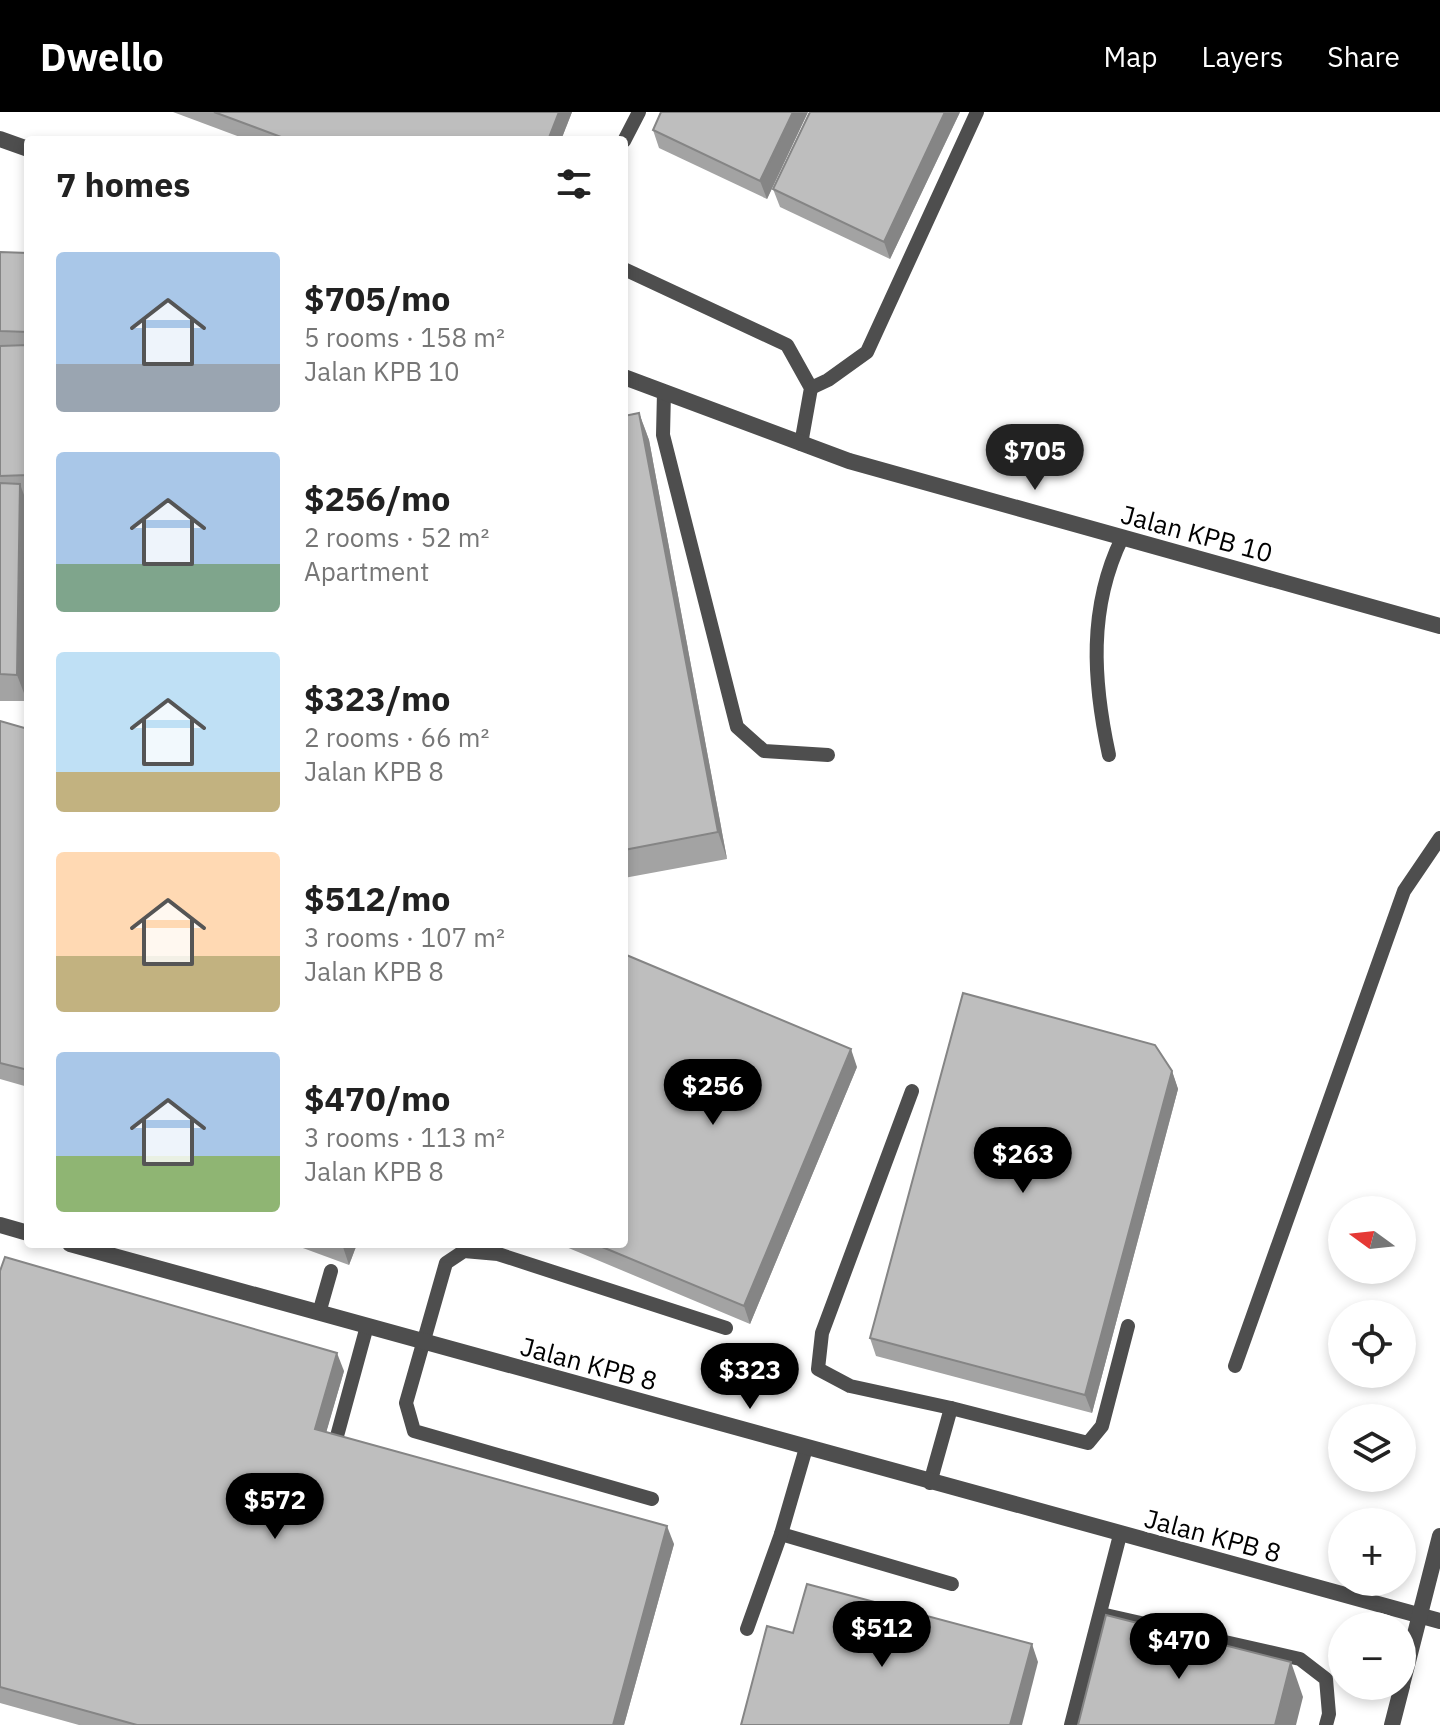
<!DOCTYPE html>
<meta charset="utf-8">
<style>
body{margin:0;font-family:"IBM Plex Sans",sans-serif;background:#f2f2f2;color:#222;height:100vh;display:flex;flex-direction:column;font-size:30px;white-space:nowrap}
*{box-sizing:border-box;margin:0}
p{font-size:26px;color:#767676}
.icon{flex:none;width:44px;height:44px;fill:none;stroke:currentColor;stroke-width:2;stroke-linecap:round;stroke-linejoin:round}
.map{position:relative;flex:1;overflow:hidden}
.details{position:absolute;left:24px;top:24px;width:604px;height:1112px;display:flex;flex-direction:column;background:#fff;border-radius:8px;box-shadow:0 4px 12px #0003}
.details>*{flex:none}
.needle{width:52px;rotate:285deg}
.controls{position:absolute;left:1328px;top:1084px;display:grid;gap:16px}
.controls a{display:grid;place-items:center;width:88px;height:88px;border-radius:50%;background:#fff;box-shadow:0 4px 12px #0003;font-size:40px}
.price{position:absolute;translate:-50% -68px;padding:0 18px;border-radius:28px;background:#000;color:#fff;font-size:26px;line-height:52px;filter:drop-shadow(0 2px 4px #0008)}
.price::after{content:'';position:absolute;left:50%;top:48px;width:24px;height:18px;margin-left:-12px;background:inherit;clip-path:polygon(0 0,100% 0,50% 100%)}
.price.active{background:#222;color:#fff}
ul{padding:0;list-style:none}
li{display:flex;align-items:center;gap:24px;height:200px;padding:0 32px}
li span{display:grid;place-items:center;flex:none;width:224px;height:160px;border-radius:8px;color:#555}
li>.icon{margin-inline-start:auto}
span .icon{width:96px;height:96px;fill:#fffc;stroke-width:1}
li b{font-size:34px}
h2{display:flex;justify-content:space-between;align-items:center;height:96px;padding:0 32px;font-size:34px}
header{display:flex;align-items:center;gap:48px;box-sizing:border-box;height:112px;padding:0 40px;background:#000;color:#fff}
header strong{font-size:38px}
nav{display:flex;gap:44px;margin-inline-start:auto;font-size:28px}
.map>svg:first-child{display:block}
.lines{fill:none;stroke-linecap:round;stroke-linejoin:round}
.service{stroke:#4e4e4e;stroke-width:14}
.minor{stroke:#4e4e4e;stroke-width:16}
.wall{fill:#a3a3a3}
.shaded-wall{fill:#858585}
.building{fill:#bebebe;stroke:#858585;stroke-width:2}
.labels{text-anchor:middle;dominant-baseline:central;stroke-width:8;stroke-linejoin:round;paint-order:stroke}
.street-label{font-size:26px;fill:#000;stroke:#fff}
</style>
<header>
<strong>Dwello</strong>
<nav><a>Map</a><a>Layers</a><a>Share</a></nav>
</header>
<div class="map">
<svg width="1440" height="1613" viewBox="0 0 1440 1613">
<rect width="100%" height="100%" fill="#fff"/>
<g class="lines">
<g class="service">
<path d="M624 29 639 0"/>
<path d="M624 157 787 233 811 276 801 332"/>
<path d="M811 276 828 268 867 240 977 0"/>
<path d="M664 280 663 323 737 615 764 639 828 643"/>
<path d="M1109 643C1093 569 1088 496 1122 426"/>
<path d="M912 979 822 1221 818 1257 850 1274 951 1296 930 1371"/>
<path d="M319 1201 331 1159"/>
<path d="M1235 1254 1404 779 1440 726"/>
<path d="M951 1296 1088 1331 1102 1314 1128 1214"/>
<path d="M337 1324 367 1214"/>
<path d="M652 1387 414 1319 406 1291 446 1151 464 1139 498 1142 726 1216"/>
<path d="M781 1422 952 1472"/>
<path d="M1101 1502 1300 1547 1326 1567 1329 1602 1326 1613"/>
<path d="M747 1517 781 1422 806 1336"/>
<path d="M1071 1613 1120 1423"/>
</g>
<g class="minor">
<path d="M0 27 28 37"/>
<path d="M624 265 849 349 1440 514"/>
<path d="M0 1113 28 1121"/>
<path d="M70 1132 1440 1509"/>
<path d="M1402 1573 1440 1424"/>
<path d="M1392 1613 1402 1574"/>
</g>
</g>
<g class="wall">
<path d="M173 0H572L561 28H248Z"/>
<path d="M808 0 767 87 659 36 653 18Z"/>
<path d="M960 0 890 147 780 95 773 77Z"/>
<path d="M0 140 28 141V390H27L28 394V603L27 589H0Z"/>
<path d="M639 301 649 328 727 747 624 766V304Z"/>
<path d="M0 609 28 617V975L0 967Z"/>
<path d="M857 955 750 1212 559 1132H624Z"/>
<path d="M1172 959 1178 977 1092 1301 876 1244 870 1226Z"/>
<path d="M292 1132H357L349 1153Z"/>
<path d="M0 1159 344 1259 326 1320 674 1432 624 1613H79L0 1591Z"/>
</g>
<g class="shaded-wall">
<path d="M559 0H572L561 28H548Z"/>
<path d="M793 0H808L767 87 760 69Z"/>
<path d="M945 0H960L890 147 884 130Z"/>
<path d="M639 301 649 328 727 747 718 720Z"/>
<path d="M20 372 28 394 27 589 17 563Z"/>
<path d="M851 937 857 955 750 1212 744 1194Z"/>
<path d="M1172 959 1178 977 1092 1301 1085 1283Z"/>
<path d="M344 1132H357L349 1153 343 1135Z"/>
<path d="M337 1241 344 1259 322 1335 315 1317Z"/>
<path d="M667 1414 674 1432 624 1613H613Z"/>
<path d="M1032 1532 1038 1550 1022 1613H1010Z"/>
<path d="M1291 1550 1303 1585 1296 1613H1275Z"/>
</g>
<g class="building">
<path d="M214 0H559L548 28H289Z"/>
<path d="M661 0H793L760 69 653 18Z"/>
<path d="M810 0H945L884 130 773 77Z"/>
<path d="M0 140 28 141V220L0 219Z"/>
<path d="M28 233V363L0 364V234Z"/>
<path d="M639 301 718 720 624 738V304Z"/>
<path d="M0 371 20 372 17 563 0 562Z"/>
<path d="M24 438H28V600H27Z"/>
<path d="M0 609 28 617V958L0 951Z"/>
<path d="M624 842 851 937 744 1194 595 1132H624Z"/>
<path d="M963 881 1155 933 1172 959 1085 1283 870 1226Z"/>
<path d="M5 1145 337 1241 315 1317 667 1414 613 1613H137L0 1575V1159Z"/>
<path d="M807 1472 1032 1532 1010 1613H741L767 1514 793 1521Z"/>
<path d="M1106 1503 1291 1550 1275 1613H1078Z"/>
</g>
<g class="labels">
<g class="street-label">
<text transform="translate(1197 421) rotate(15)">Jalan KPB 10</text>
<text transform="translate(589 1251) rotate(15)">Jalan KPB 8</text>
<text transform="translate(1213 1423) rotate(15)">Jalan KPB 8</text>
</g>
</g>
</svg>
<div class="controls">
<a><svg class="needle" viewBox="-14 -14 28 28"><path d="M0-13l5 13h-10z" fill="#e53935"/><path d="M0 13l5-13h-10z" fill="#767676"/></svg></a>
<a><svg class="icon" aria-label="locate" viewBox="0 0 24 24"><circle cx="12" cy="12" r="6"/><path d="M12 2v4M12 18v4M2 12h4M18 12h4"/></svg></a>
<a><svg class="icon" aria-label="layers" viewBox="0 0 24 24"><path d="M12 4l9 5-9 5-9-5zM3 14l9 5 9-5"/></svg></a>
<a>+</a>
<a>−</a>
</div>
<b class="price active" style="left:1035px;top:380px">$705</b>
<b class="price" style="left:713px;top:1015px">$256</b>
<b class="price" style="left:1023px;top:1083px">$263</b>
<b class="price" style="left:750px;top:1299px">$323</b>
<b class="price" style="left:275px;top:1429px">$572</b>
<b class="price" style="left:882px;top:1557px">$512</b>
<b class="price" style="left:1179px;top:1569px">$470</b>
<section class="details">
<h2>7 homes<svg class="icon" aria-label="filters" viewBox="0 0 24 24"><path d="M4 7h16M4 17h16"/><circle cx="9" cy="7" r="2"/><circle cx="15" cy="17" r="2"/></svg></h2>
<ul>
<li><span style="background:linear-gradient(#a9c7e8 70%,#9aa5b1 0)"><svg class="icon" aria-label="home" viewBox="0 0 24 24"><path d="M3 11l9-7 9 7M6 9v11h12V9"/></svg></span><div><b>$705/mo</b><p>5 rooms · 158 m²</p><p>Jalan KPB 10</p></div></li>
<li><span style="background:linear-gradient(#a9c7e8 70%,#7fa58c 0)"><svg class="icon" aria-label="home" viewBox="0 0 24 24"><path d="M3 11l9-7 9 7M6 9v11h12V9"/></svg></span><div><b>$256/mo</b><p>2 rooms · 52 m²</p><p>Apartment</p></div></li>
<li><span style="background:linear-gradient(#bfe0f5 75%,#c2b280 0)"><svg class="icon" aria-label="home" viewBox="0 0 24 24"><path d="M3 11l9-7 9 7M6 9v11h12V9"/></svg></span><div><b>$323/mo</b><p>2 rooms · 66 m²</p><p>Jalan KPB 8</p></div></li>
<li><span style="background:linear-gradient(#ffd9b3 65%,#c2b280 0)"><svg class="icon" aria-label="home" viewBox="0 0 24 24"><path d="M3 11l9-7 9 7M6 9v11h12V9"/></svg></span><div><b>$512/mo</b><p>3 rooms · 107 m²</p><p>Jalan KPB 8</p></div></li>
<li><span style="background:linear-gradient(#a9c7e8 65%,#8fb573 0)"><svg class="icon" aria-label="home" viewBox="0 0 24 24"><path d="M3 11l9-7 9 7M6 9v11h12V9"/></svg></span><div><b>$470/mo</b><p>3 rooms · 113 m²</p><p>Jalan KPB 8</p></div></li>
</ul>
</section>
</div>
